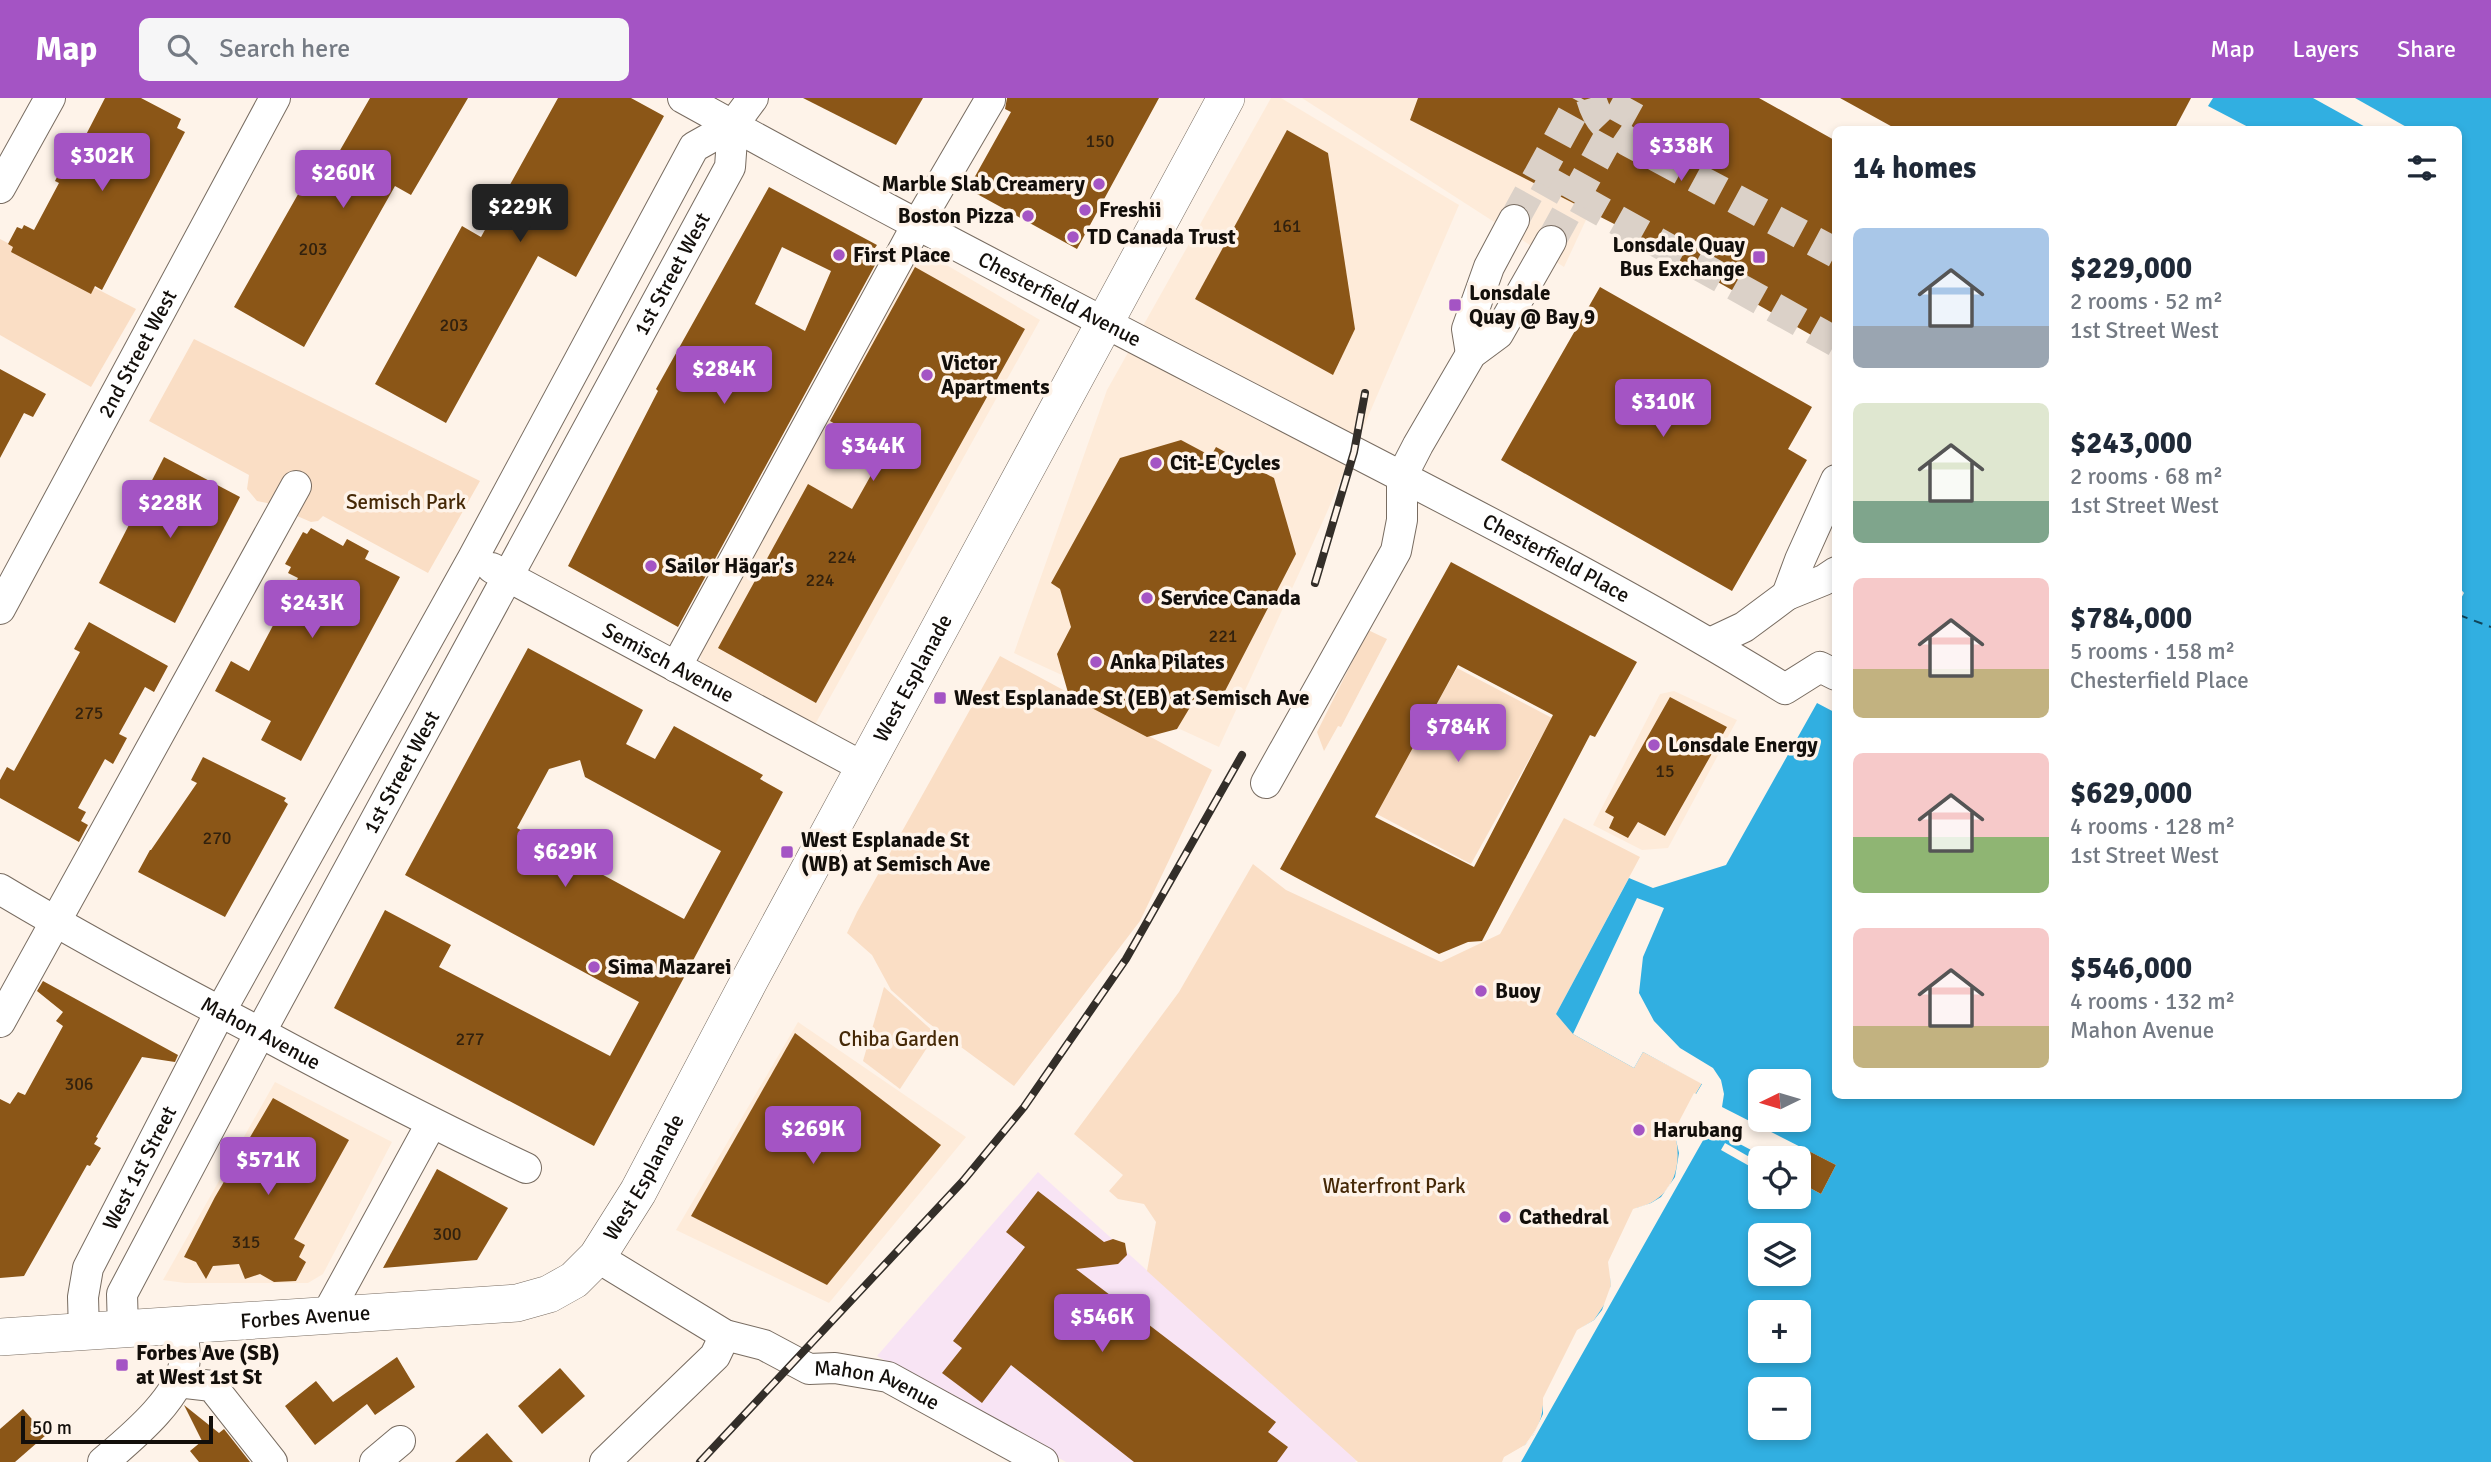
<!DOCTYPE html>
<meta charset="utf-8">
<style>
body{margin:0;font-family:Signika,sans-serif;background:#f6f6f7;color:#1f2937;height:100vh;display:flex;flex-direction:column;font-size:26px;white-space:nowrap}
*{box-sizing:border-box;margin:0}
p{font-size:23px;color:#747a83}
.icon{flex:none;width:38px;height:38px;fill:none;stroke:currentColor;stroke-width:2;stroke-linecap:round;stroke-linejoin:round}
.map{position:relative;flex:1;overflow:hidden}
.sheet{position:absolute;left:1832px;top:28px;width:630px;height:973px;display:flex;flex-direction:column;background:#fff;border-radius:10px;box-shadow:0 4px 10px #0003}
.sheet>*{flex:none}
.needle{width:46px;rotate:265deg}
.fabs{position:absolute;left:1748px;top:971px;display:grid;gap:14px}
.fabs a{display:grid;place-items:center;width:63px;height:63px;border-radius:10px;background:#fff;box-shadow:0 4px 10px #0003;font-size:35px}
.scale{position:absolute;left:21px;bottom:18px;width:192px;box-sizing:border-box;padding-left:7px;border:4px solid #130f0b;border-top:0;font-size:19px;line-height:24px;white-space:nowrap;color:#130f0b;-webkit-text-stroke:5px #fef3e9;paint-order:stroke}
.price{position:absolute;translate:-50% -60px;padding:0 16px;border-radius:7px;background:#a454c4;color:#fff;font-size:23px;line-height:46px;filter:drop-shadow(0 2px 4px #0008)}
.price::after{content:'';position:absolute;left:50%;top:42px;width:21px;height:16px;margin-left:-10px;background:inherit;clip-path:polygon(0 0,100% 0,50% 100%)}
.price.selected{background:#222;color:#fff}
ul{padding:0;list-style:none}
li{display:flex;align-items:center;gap:21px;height:175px;padding:0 21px}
li span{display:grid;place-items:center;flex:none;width:196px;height:140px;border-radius:10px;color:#555}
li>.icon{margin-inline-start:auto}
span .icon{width:84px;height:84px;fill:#fffc;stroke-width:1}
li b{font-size:30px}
h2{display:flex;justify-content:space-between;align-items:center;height:84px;padding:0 21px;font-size:30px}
header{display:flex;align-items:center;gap:42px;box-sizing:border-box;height:98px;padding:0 35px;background:#a454c4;color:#fff}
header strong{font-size:33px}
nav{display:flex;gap:38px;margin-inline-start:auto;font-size:24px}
.search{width:490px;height:63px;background:#f6f6f7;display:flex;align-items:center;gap:18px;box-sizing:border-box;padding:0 24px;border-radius:10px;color:#747a83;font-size:26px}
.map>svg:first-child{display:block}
.built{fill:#feebd9}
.education{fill:#f8e4f4}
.green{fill:#fadec5}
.water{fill:#31afe1;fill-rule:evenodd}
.pier{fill:#fef3e9}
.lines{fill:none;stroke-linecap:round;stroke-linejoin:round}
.ferry{stroke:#104358;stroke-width:2;stroke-dasharray:9 7;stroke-linecap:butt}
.building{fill:#8b5617;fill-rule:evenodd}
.minor-tunnel{stroke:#dbd1c8;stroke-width:30;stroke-dasharray:30 15;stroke-linecap:butt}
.minor-casing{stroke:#786c61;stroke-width:32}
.major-casing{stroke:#786c61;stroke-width:38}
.minor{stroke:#fff;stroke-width:30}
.major{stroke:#fff;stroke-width:37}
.rail-casing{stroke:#332e29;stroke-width:8}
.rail{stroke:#fef3e9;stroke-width:5;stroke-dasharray:16;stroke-linecap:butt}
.poi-dot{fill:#a454c4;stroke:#fef3e9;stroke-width:2.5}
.labels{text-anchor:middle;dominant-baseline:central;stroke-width:7;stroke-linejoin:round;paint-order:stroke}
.number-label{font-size:18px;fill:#31210e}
.poi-label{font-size:21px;font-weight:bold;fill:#130f0b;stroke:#fef3e9;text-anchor:start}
.street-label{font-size:21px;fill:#130f0b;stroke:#fef3e9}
.park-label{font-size:21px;fill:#452806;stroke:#fef3e9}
</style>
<header>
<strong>Map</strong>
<div class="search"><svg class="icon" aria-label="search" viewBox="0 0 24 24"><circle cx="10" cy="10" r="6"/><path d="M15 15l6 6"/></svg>Search here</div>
<nav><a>Map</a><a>Layers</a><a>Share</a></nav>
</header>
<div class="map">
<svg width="2491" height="1364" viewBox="0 0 2491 1364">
<rect width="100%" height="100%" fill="#fef3e9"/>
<g class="built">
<path d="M1271 0H1281L1459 107 1324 421 1219 649 1014 555 1107 292Z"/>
<path d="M1302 0H1643L1564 169Z"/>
<path d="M921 152 1040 222 813 630 701 569 700 547Z"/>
<path d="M1674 593 1737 622 1668 750 1642 752 1593 727 1660 596Z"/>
<path d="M798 924 966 1039 829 1205 676 1132Z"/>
<path d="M275 984 392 1044 323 1176 308 1185H185L163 1182Z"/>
</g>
<path class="education" d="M1038 1074 1357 1362 1355 1364H1066L877 1258Z"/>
<g class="green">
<path d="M0 141 136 211 91 289 0 237Z"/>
<path d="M194 241 480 383 428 475 323 418 318 423 311 424 267 405 257 403 247 391 249 377 149 323Z"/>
<path d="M1368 532 1387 541 1341 629 1338 628 1324 653 1317 634Z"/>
<path d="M1000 558 1212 672 1140 823 1014 988 927 924 891 892 872 857 847 835 857 814Z"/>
<path d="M1457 570 1552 620 1471 766 1375 715Z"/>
<path d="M1564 720 1640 759 1556 916 1635 969 1643 953 1702 985 1674 1033 1679 1055 1675 1079 1661 1099 1645 1108 1610 1169 1611 1187 1608 1201 1594 1222 1583 1229 1543 1307 1539 1327 1525 1347 1509 1357 1505 1364H1358L1147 1173 1156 1124 1144 1106 1118 1101 1109 1093 1123 1077 1074 1036 1179 894 1253 766 1286 792 1441 864 1500 836Z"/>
<path d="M884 889 936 936 900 991 863 963Z"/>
</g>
<path class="water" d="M2213 0H2491V1364H1505C1510 1356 1516 1354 1523 1349 1535 1339 1542 1322 1543 1307L1583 1229 1594 1222 1608 1201 1611 1187 1610 1169 1637 1110C1674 1101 1684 1066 1674 1033L1702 985 1643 954 1634 970 1573 936 1556 916 1629 780 1653 790 1726 767 1817 605 1836 615V998H2459V504L2464 495 2459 489V32L2252 31 2208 8ZM1760 984H1799V1022H1760ZM1760 1060H1799V1099H1760ZM1760 1138H1799V1176H1760ZM1760 1214H1799V1253H1760ZM1760 1292H1799V1330H1760Z"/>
<g class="pier">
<path d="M2313 0H2355L2410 31H2369Z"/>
<path d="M1637 800 1664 810 1643 859 1639 895 1654 923 1680 950 1713 970 1721 982 1724 996 1722 1009 1836 1067 1821 1096 1799 1084V1060H1766L1710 1030 1521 1364H1502L1504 1359 1525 1347 1533 1337 1543 1316V1300L1577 1232 1594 1222 1602 1212 1611 1187 1608 1164 1633 1111 1651 1105 1661 1099 1675 1079 1679 1055 1674 1033 1694 995 1696 996 1702 986 1643 954 1634 970 1573 936Z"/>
<path d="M1725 1045 1760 1065V1074L1721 1052Z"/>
</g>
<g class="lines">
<path class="ferry" d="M2459 517 2491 529"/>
</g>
<g class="building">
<path d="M105 0H141L181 21 177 30 185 34 102 192 95 188 91 196 11 154 13 149 8 146 17 129 22 131 24 127 34 132 59 85 55 83 69 55 75 58Z"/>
<path d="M370 0H468L411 97 395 88 304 249 234 209 322 54 335 61Z"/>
<path d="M558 0H631L664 18 576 179 538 158 446 325 375 286 462 128 481 139Z"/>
<path d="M803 0H923L896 47Z"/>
<path d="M1007 0H1159L1077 151 968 91 1011 14 1005 11Z"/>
<path d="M1418 0H1759L1836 43V251L1626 132 1410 22Z"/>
<path d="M1840 0H2191L2174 32H1898Z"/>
<path d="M1287 32 1328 55 1355 231 1333 277 1195 201Z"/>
<path d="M769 89 877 147 873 153 880 158 678 529 568 468 658 293 656 291ZM782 149 831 173 805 233 755 206Z"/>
<path d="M915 169 1025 231 816 605 718 550 808 386 852 411 884 354 830 323Z"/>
<path d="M1600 189 1812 309 1788 351 1807 362 1732 493 1501 362Z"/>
<path d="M0 271 46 296 33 319 24 315 0 360Z"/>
<path d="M1181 342 1211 358 1216 349 1274 380 1296 456 1225 593 1195 601 1177 631 1147 639 1069 598 1057 556 1071 529 1060 491 1051 485 1120 360Z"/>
<path d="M164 359 240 399 175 525 99 485Z"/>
<path d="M311 430 343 448 347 441 369 453 365 461 400 479 301 663 261 642 271 623 215 593 231 563 249 573 298 480 288 475 291 469 285 466 303 434 307 436Z"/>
<path d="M1451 464 1637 564 1595 639 1590 637 1482 843 1468 844 1439 856 1280 771ZM1458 567 1553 617 1474 769 1375 719Z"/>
<path d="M89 524 168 568 154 594 145 589 119 636 127 640 113 666 105 661 78 710 86 714 81 723 88 727 79 744 0 700V682L7 669 14 673 80 554 74 551Z"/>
<path d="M528 550 643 612 626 646 655 661 674 628 763 677 760 681 783 694 594 1048 334 910 385 812 451 847 439 869 610 958 639 904 405 777ZM580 662 585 679 721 753 684 821 517 730 549 671Z"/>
<path d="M1670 599 1727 629 1665 738 1638 724 1628 740 1609 730 1614 719 1605 714Z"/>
<path d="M203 659 286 700 284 703 288 706 225 819 138 774 150 752H151L197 685 191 682Z"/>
<path d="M43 883 178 957 175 964 142 959 96 1039 98 1040 94 1046 101 1050 90 1068 87 1067 24 1178 0 1180V1001L10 1006 18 994 25 997 63 928 56 923 63 914 37 893Z"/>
<path d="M795 935 941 1047 827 1187 691 1118Z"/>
<path d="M273 1000 349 1042 294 1141 305 1147 299 1159 306 1164 296 1183 274 1184 260 1176 245 1181 239 1166 213 1168 206 1181 196 1164 184 1159 215 1099Z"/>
<path d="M1799 1048 1836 1067 1821 1096 1799 1084Z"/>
<path d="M437 1071 508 1110 477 1162 383 1170Z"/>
<path d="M1038 1093 1104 1144 1113 1141 1125 1145 1127 1157 1118 1166 1076 1171 1276 1324 1268 1334 1288 1349 1277 1364H1134L1011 1267 982 1305 942 1275 962 1250 953 1243 1025 1149 1006 1134Z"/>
<path d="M397 1259 415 1289 375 1317 367 1306 315 1347 285 1308 316 1283 333 1304Z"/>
<path d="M560 1270 585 1298 542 1336 518 1308Z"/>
<path d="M184 1307 219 1335 224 1331 250 1364H199L190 1353 202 1343Z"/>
<path d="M23 1311 46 1337 15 1364H0V1331Z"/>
<path d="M487 1335 513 1364H455Z"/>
</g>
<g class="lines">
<g class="minor-tunnel">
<path d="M1591 0C1598 25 1608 31 1629 44L1836 155"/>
<path d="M1538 78 1836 244"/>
<path d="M1514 122 1581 0"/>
<path d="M1551 143 1630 0"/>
</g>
<g class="minor-casing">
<g id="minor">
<path id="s1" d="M683 0C887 113 1094 219 1300 326 1464 411 1629 494 1785 591L1820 569 1836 577"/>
<path d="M0 90 50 0"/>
<path d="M1471 256 1467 231 1489 169 1514 122"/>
<path id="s2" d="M492 470 865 670"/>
<path d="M1787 497 1800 462 1836 382"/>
<path id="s3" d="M0 511 275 0"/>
<path d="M1710 545 1744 529 1787 497 1824 482 1836 474"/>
<path d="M676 569 917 127 990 2"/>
<path d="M1266 685 1396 453 1402 422V378L1418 347 1471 256 1498 236 1551 143"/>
<path id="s4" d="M0 791C85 842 173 889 261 935 348 982 436 1028 526 1070"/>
<path d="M0 924 296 388"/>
<path id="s5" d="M597 1159 725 1237 764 1247 809 1271 835 1270 888 1279 1043 1364"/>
<path d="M326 1218 431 1026"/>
<path id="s6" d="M123 1232 122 1196 260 935 730 69 733 27"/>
<path id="s7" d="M84 1234 83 1199 88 1170 220 914 473 460 694 49 733 27 753 0"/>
<path d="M177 1284 212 1288 272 1364"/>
<path d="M103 1364C130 1341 182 1299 185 1261 185 1251 183 1239 182 1228"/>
<path d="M375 1364 400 1343"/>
<path d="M605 1364 715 1258 725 1237"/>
</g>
</g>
<g class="major-casing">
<g id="major">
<path id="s8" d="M0 1239 517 1205 549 1196 574 1182 597 1159 638 1094 748 885 1226 0"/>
</g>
</g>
<use href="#minor" class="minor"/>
<use href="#major" class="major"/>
<g class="rail-casing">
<g id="rail">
<path d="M1315 485 1354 354 1365 295"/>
<path d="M700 1364 963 1083 1024 1009 1126 861 1242 657"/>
</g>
</g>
<use href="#rail" class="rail"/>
</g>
<g class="poi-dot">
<circle cx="1099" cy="86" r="7"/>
<circle cx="1085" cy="112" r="7"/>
<circle cx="1028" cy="118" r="7"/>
<circle cx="1073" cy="139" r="7"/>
<circle cx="839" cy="157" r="7"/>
<rect x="1752" y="152" width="14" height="14" rx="3.5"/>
<rect x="1448" y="200" width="14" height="14" rx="3.5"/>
<circle cx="927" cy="277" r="7"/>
<circle cx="1156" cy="365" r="7"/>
<circle cx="651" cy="468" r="7"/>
<circle cx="1147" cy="500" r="7"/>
<circle cx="1096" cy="564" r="7"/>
<rect x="933" y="593" width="14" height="14" rx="3.5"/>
<circle cx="1654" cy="647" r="7"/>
<rect x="780" y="747" width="14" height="14" rx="3.5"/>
<circle cx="594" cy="869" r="7"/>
<circle cx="1481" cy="893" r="7"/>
<circle cx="1639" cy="1032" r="7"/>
<circle cx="1505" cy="1119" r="7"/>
<rect x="115" y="1260" width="14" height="14" rx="3.5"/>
</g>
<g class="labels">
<g class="number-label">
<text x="1100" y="43">150</text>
<text x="1287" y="128">161</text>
<text x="313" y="151">203</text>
<text x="454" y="227">203</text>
<text x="842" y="459">224</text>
<text x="820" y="482">224</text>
<text x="1223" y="538">221</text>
<text x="89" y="615">275</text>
<text x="1665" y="673">15</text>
<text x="217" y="740">270</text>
<text x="470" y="941">277</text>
<text x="79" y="986">306</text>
<text x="447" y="1136">300</text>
<text x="246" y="1144">315</text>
</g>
<g class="poi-label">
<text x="1085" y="86" text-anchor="end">Marble Slab Creamery</text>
<text x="1099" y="112">Freshii</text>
<text x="1014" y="118" text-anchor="end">Boston Pizza</text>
<text x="1087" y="139">TD Canada Trust</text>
<text x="1745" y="147" text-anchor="end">Lonsdale Quay<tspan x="1745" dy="24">Bus Exchange</tspan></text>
<text x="853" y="157">First Place</text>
<text x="1469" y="195">Lonsdale<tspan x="1469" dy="24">Quay @ Bay 9</tspan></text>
<text x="941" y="265">Victor<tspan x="941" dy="24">Apartments</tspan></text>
<text x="1170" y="365">Cit-E Cycles</text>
<text x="665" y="468">Sailor Hägar's</text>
<text x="1161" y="500">Service Canada</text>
<text x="1110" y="564">Anka Pilates</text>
<text x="954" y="600">West Esplanade St (EB) at Semisch Ave</text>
<text x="1668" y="647">Lonsdale Energy</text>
<text x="801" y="742">West Esplanade St<tspan x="801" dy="24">(WB) at Semisch Ave</tspan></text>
<text x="608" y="869">Sima Mazarei</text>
<text x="1495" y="893">Buoy</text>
<text x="1653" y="1032">Harubang</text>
<text x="1519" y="1119">Cathedral</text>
<text x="136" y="1255">Forbes Ave (SB)<tspan x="136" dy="24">at West 1st St</tspan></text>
</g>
<g class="street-label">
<text stroke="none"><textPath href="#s6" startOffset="1195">1st Street West</textPath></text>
<text stroke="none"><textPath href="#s1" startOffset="427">Chesterfield Avenue</textPath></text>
<text stroke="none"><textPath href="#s3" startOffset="290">2nd Street West</textPath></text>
<text stroke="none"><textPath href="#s1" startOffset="987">Chesterfield Place</textPath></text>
<text stroke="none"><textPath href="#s2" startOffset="200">Semisch Avenue</textPath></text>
<text stroke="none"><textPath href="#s8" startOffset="1272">West Esplanade</textPath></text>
<text stroke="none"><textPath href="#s6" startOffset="628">1st Street West</textPath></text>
<text stroke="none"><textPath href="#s4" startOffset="298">Mahon Avenue</textPath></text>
<text stroke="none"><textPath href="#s7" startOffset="177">West 1st Street</textPath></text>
<text stroke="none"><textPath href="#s8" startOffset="705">West Esplanade</textPath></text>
<text stroke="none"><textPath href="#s8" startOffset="306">Forbes Avenue</textPath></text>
<text stroke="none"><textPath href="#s5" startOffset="312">Mahon Avenue</textPath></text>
</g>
<g class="park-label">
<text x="406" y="404">Semisch Park</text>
<text x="899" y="941">Chiba Garden</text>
<text x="1394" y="1088">Waterfront Park</text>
</g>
</g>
</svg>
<div class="fabs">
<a><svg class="needle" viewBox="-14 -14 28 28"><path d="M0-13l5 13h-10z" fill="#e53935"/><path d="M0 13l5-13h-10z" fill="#747a83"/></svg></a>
<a><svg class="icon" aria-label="locate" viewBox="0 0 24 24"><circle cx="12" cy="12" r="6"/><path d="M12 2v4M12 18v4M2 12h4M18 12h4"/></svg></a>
<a><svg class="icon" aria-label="layers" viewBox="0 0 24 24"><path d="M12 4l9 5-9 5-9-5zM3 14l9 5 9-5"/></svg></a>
<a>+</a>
<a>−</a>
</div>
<div class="scale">50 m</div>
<b class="price" style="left:1681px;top:85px">$338K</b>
<b class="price" style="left:102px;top:95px">$302K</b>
<b class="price" style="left:343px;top:112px">$260K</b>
<b class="price selected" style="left:520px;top:146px">$229K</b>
<b class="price" style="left:724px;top:308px">$284K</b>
<b class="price" style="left:1663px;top:341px">$310K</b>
<b class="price" style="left:873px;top:385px">$344K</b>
<b class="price" style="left:170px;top:442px">$228K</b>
<b class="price" style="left:312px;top:542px">$243K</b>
<b class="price" style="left:1458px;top:666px">$784K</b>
<b class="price" style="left:565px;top:791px">$629K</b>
<b class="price" style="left:813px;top:1068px">$269K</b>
<b class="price" style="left:268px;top:1099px">$571K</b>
<b class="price" style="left:1102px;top:1256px">$546K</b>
<section class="sheet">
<h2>14 homes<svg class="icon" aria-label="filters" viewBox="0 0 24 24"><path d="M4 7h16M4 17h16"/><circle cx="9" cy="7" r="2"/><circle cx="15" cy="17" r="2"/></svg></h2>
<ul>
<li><span style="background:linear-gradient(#a9c7e8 70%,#9aa5b1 0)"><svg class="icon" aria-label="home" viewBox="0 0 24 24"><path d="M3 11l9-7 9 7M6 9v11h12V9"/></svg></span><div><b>$229,000</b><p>2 rooms · 52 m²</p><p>1st Street West</p></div></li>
<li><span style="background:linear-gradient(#dfe7d0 70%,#7fa58c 0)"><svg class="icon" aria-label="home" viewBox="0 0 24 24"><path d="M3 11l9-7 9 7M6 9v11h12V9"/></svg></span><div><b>$243,000</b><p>2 rooms · 68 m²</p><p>1st Street West</p></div></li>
<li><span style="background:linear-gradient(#f6c9c9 65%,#c2b280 0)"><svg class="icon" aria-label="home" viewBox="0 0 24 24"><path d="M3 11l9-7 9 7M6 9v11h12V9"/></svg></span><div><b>$784,000</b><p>5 rooms · 158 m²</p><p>Chesterfield Place</p></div></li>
<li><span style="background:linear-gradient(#f6c9c9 60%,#8fb573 0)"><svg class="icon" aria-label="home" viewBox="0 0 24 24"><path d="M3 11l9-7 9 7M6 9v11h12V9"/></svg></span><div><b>$629,000</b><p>4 rooms · 128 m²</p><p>1st Street West</p></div></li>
<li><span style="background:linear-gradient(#f6c9c9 70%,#c2b280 0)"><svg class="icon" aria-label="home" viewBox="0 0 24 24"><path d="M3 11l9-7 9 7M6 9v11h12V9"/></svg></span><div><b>$546,000</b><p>4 rooms · 132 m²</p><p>Mahon Avenue</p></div></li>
</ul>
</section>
</div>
